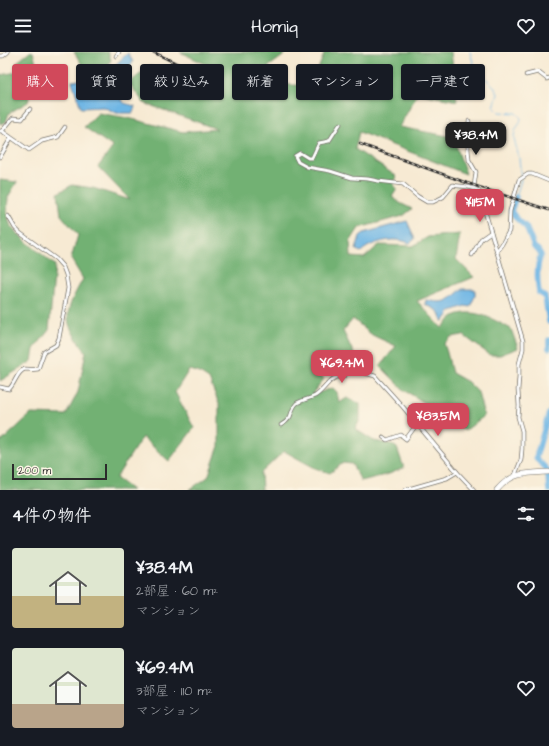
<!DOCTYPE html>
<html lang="ja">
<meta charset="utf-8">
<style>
body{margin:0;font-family:"Architects Daughter","Klee One",sans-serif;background:#20242c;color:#f1f3f6;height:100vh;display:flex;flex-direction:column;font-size:15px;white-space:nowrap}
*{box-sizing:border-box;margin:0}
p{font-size:13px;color:#9ea1a6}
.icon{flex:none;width:22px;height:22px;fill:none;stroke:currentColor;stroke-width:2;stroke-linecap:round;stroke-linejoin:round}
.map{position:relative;height:438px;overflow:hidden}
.sheet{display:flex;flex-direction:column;background:#171b24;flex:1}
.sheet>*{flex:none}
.top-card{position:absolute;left:12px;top:12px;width:525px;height:36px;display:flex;gap:8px}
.scale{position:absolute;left:12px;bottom:10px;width:95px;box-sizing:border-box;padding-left:4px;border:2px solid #2b2b2b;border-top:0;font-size:11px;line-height:14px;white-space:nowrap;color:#2b2b2b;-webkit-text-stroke:3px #fcf5e5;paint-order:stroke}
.price{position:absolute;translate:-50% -34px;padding:0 9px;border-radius:8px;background:#d1495b;color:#fff;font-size:13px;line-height:26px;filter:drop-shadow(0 1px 2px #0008)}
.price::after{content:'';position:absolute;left:50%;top:24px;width:12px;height:9px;margin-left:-6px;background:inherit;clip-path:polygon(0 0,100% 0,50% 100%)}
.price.current{background:#222;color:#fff}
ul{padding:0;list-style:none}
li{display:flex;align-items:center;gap:12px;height:100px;padding:0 12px}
li span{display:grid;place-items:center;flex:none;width:112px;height:80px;border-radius:4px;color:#555}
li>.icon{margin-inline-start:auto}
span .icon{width:48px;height:48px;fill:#fffc;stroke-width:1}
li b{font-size:17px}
h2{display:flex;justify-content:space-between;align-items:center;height:48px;padding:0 12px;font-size:17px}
.chip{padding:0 14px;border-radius:4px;background:#171b24;box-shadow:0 1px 3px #0004;font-size:14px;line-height:36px}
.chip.current{background:#d1495b;color:#fff}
header{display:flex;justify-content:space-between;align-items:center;height:52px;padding:0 12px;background:#171b24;font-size:18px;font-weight:600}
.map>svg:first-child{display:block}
.forest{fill:#72b173;stroke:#4e6e4f}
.water{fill:#6eb6e5;stroke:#4c7088}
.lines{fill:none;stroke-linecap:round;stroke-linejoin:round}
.stream{stroke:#6eb6e5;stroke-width:1}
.river{stroke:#6eb6e5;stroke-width:5.5}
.minor-casing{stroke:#726e66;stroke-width:4.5}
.primary-casing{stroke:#726e66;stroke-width:6}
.minor{stroke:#fff;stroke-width:3}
.primary{stroke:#fff;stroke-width:5}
.rail-casing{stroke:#2b2b2b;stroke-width:2.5}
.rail{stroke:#fcf5e5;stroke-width:1;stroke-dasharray:3;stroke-linecap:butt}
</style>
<header><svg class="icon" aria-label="menu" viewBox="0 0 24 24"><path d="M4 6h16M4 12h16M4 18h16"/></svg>Homiq<svg class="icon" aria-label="heart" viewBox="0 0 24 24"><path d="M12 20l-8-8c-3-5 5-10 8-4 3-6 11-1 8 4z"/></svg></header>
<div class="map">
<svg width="549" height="438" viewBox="0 0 549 438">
<rect width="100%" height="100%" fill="#fcf5e5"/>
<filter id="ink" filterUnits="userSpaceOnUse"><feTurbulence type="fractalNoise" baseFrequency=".025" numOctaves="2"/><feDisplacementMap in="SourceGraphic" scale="8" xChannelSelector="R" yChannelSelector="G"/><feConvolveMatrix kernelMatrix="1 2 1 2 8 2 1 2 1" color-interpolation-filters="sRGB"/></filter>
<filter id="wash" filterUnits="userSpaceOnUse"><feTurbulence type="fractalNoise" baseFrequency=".012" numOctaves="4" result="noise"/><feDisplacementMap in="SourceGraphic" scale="16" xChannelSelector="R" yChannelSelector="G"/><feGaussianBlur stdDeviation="0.9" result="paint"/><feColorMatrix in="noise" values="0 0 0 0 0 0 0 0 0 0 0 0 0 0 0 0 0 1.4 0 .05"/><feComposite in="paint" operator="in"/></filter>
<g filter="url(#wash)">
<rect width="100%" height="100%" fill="#f7ead3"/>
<g class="forest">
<path d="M30 0H33L38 19 28 50 9 61 6 70 0 72V23L17 20V10Z"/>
<path d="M74 0H108L111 8 97 32 90 25Z"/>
<path d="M180 0H285L283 4 264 18 273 32 311 34 325 0H451L457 49 418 41 399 75 453 85 466 122 359 80 355 97 396 124 394 133 397 137 392 145 400 151 412 157 403 164 359 176 350 190 351 205 364 206 379 193 413 194 428 185 460 182 456 207 474 225 417 249 442 276C446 272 451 265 456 263 475 256 495 268 511 277L518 296 500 303H490L463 283 451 285 444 292C448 301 449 311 452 321L468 330 478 340 484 364 465 379 436 358 404 338 380 314 396 294 372 283 353 267 343 279 355 304 347 312 310 311 324 327 311 343 333 336 337 340 339 351 347 346 360 352V368L355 377 374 389 391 392 397 396 404 416 389 422 361 429 352 412 343 411 330 421 315 416 284 399 261 421 262 438H189L208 425 219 394V352L209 327 198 320 189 318 175 340 194 376 169 409 142 385 116 426 132 438H0V389H2L31 362 66 363 78 340 86 300C80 292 69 278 68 267 67 254 77 238 83 227L71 207 78 183 61 163 58 141 72 133 93 136 130 148 98 115 113 95 84 75 98 61 128 66 183 80 217 77 144 51 129 31 150 14 190 32 210 34 214 16Z"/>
<path d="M0 128 17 130 8 145 7 162 11 175 28 191 55 213 49 278 34 297 32 309 0 329Z"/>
</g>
<g class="water">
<path d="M128 1 133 10 123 25 118 42 124 51 135 54 133 61H117L103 55 81 56 72 29 79 28 91 36 108 32 113 15Z"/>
<path d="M407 169 415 187 410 191C406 190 402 188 397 188 386 187 368 192 361 200L356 198 360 184 364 181Z"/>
<path d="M462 237H475V244L470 255 465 254 451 259 443 270 438 259 425 252 426 248C446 252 447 250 462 237Z"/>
</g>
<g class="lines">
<g class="stream">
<path d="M470 0 476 20C486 27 494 31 498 42L494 55 499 60 516 61 521 66 520 71 515 78 514 86 519 106 521 125"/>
<path d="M516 145 521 128"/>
</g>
<g class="river">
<path d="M516 145 511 159 516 166 526 175 534 195 538 198 541 203C536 214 537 228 539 241L545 245 549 270"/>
<path d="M549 288V296"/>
<path d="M549 438C548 432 549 424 547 418 544 413 538 411 536 405L549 361"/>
</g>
</g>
</g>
<g filter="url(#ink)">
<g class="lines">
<g class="minor-casing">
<g id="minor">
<path d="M0 4H3L8 0"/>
<path d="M116 4 119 0"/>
<path d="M526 23 538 20 547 27 549 26"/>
<path d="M469 69 468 77V97L469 108 476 120 474 135"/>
<path d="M340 72 329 89 319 91 312 106H308L300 101 295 104 298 110 307 115 330 119 352 126 368 127 378 129 403 132 417 144 427 150H433L443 145 453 133C462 135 472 134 479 139L523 289V297L519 312V324L518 338 519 354 518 365 522 379V397L521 408 515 423"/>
<path d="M0 79H2L29 98 42 89 58 85 65 75"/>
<path d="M2 79 13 66 22 67 30 57"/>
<path d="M0 105 11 86"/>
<path d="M496 200 502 192 509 179 510 159 519 128 528 122H532L549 129"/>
<path d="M472 203 481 187 491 180"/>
<path d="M0 335 9 337C15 332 17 319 25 317 29 317 34 318 38 317L44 300 56 293 59 286 68 236 66 223 63 215 56 207 20 181 15 176 8 164"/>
<path d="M281 373C285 371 288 368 290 365 292 360 293 354 297 351 302 348 309 347 315 344 326 337 330 323 344 324L351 317 375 324 403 355 457 420 474 438"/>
<path d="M383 385 387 388 401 383 406 387 417 372"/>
<path d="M405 438 447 426 457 420"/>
</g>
</g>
<g class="primary-casing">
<path id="primary" d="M497 438C512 420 527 421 549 420"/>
</g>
<use href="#minor" class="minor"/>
<use href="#primary" class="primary"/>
<g class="rail-casing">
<g id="rail">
<path d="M153 0 207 26"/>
<path d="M360 92 467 131 549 158"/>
</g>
</g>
<use href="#rail" class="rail"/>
</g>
</g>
</svg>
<div class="scale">200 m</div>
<b class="price current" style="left:476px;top:104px">¥38.4M</b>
<b class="price" style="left:480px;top:171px">¥115M</b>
<b class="price" style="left:342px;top:332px">¥69.4M</b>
<b class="price" style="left:438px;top:385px">¥83.5M</b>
<div class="top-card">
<a class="chip current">購入</a>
<a class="chip">賃貸</a>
<a class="chip">絞り込み</a>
<a class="chip">新着</a>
<a class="chip">マンション</a>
<a class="chip">一戸建て</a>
</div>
</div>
<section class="sheet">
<h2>4件の物件<svg class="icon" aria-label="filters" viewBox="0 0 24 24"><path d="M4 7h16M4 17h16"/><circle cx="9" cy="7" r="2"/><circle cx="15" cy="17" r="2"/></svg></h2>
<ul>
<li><span style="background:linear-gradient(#dfe7d0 60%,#c2b280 0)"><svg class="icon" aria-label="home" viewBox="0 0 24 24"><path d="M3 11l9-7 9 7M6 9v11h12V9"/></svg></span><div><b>¥38.4M</b><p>2部屋 · 60 m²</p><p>マンション</p></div><svg class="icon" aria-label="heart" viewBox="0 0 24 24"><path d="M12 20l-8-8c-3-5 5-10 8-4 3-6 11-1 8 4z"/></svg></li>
<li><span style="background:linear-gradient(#dfe7d0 70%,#b9a48a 0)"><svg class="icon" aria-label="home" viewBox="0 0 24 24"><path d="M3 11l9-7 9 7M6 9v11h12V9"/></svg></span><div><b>¥69.4M</b><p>3部屋 · 110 m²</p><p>マンション</p></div><svg class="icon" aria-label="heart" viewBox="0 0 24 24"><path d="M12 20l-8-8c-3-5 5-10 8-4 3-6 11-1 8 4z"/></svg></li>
</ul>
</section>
